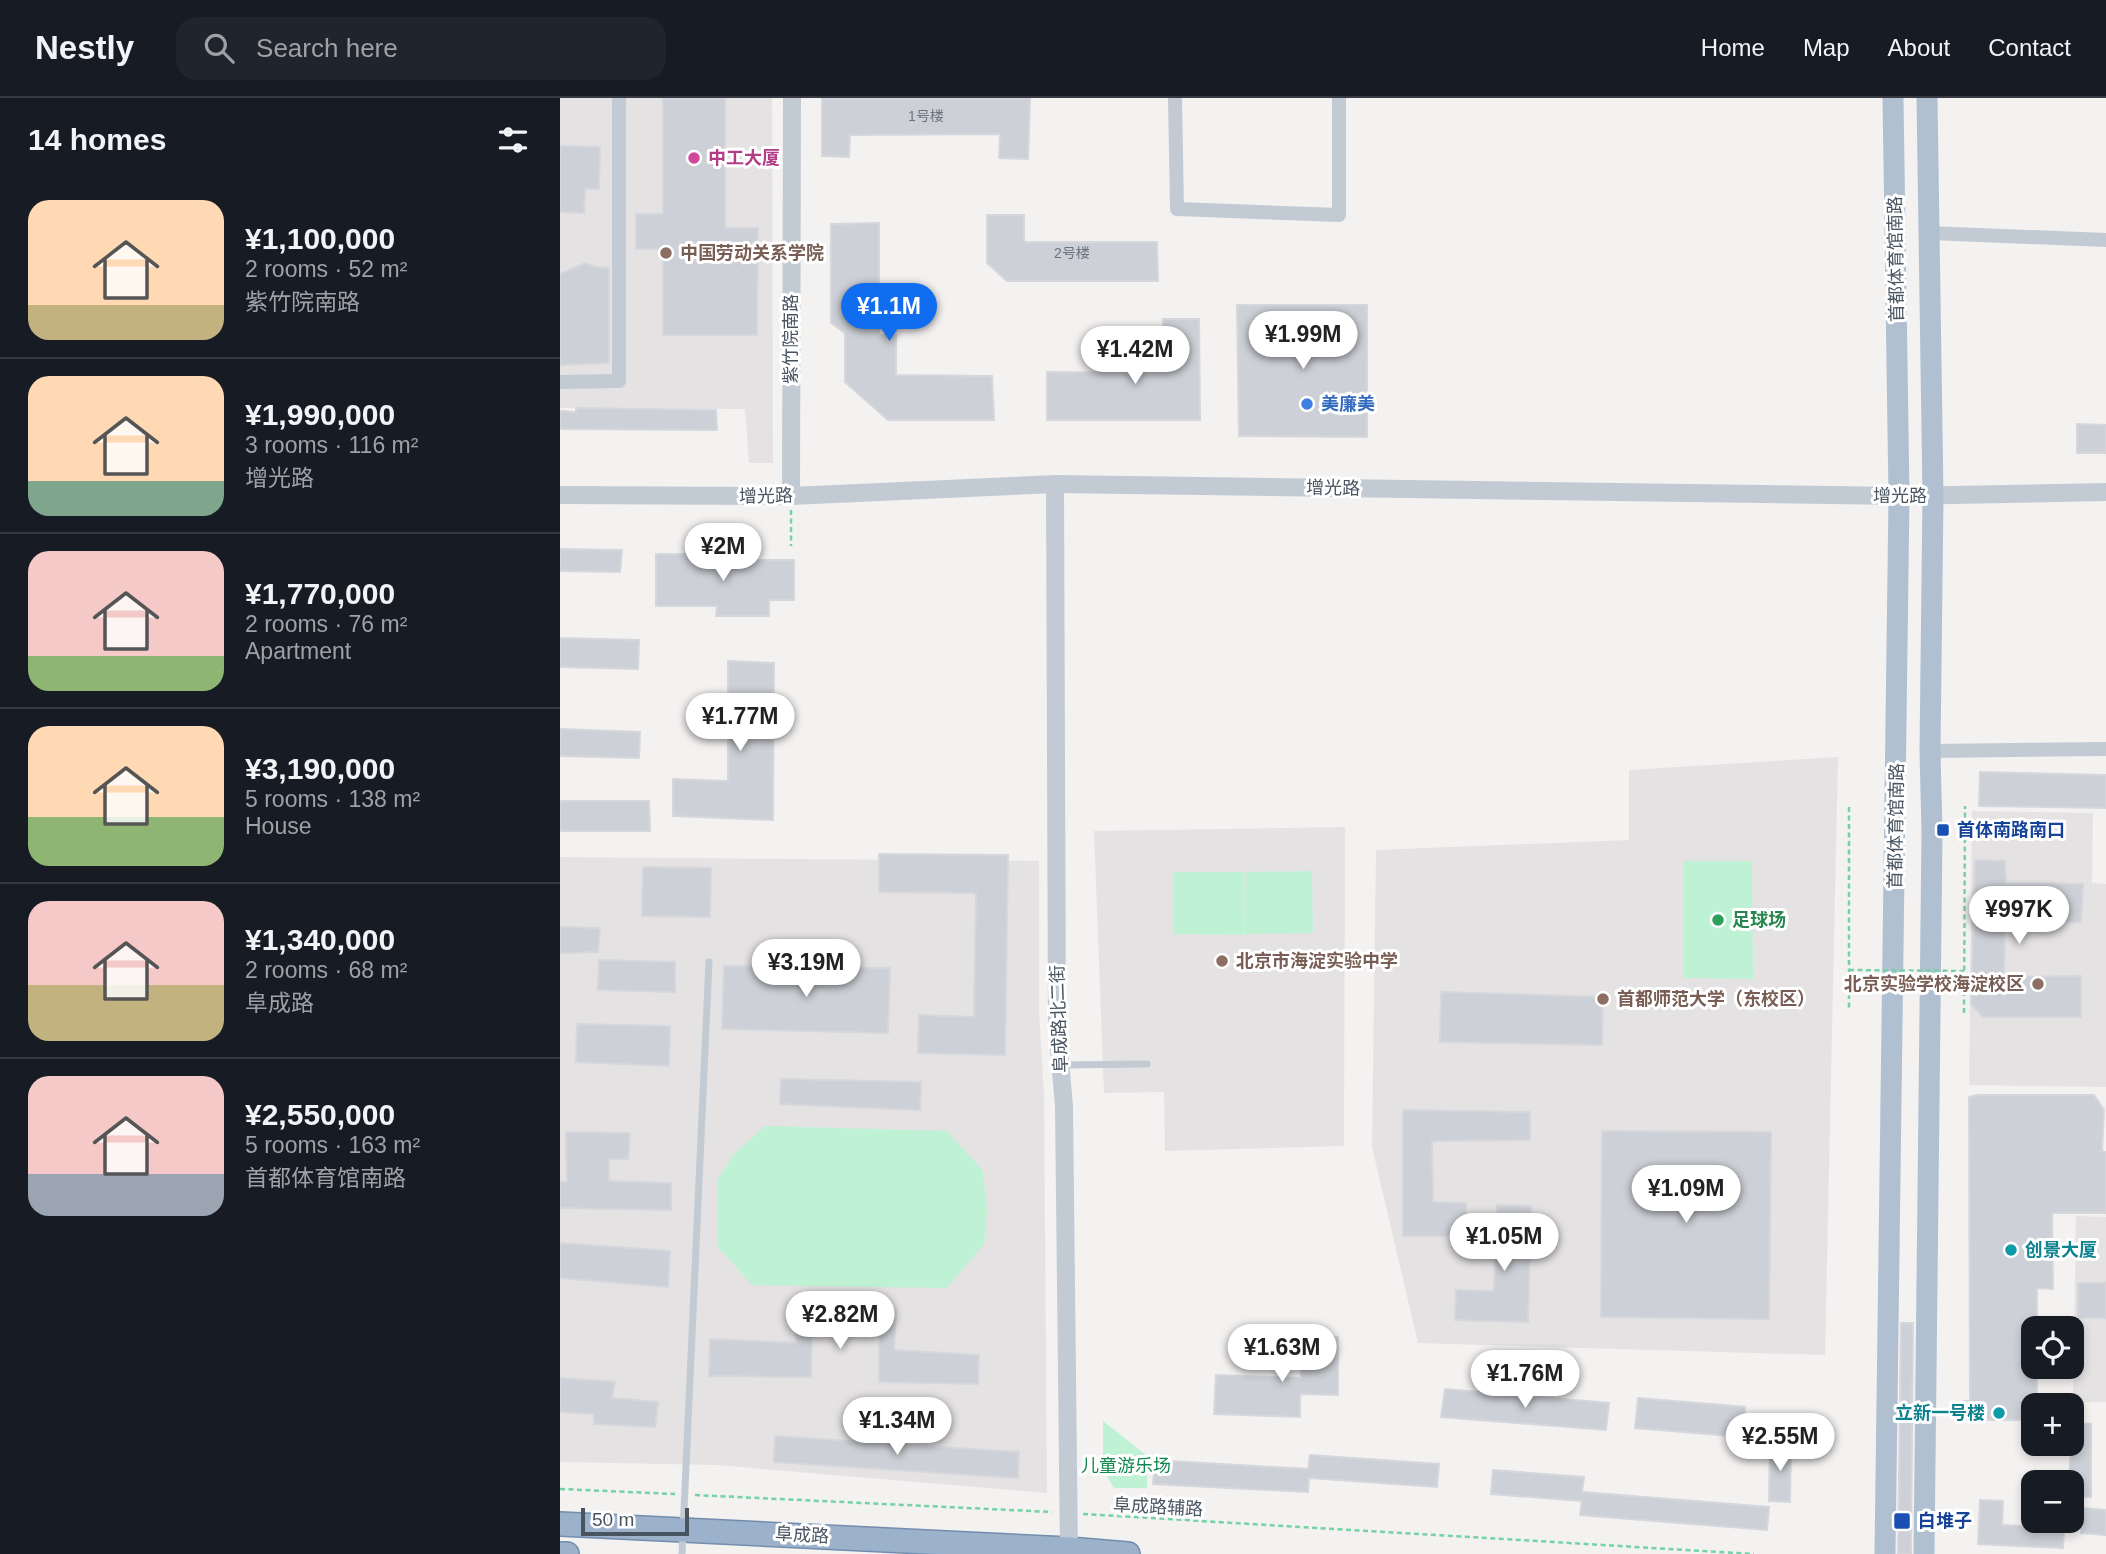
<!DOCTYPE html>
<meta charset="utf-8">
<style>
body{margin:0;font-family:Arial,"Noto Sans SC",sans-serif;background:#20242c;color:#f1f3f6;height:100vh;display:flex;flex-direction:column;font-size:26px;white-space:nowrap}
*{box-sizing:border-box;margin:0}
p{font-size:23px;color:#9ea1a6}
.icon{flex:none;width:38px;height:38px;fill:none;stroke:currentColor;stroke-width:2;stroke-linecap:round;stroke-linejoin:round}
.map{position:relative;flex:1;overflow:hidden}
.sheet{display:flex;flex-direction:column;background:#171b24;width:560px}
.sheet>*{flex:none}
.buttons{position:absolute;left:1461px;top:1218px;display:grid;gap:14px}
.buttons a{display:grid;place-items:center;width:63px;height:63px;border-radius:14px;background:#171b24;box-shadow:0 4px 10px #0003;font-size:35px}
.scale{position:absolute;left:21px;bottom:18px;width:108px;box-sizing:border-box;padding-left:7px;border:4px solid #485460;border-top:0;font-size:19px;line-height:24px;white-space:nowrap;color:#485460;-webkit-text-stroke:5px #fff;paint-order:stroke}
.price{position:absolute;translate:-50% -60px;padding:0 16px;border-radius:24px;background:#fff;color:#222;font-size:23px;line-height:46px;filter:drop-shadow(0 2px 4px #0008)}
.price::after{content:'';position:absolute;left:50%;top:42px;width:21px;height:16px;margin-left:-10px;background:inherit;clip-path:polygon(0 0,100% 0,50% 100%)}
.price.on{background:#106def;color:#fff}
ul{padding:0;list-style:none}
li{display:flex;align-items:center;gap:21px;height:175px;padding:0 28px}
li+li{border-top:2px solid #363941}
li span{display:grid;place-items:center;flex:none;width:196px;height:140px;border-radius:21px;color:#555}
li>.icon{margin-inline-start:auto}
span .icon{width:84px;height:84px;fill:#fffc;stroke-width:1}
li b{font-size:30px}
h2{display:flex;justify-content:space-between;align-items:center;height:84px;padding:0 28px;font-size:30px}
header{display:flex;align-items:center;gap:42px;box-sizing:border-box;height:98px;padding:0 35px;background:#171b24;border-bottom:2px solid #363941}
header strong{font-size:33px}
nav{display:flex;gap:38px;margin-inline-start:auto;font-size:24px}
.search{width:490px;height:63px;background:#20242c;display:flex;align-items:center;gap:18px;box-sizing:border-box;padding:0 24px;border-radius:21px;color:#9ea1a6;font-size:26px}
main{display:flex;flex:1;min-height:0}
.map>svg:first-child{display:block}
.education{fill:#e5e2e3}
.green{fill:#bff2d4}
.building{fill:#cdd0d6;stroke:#d5d7dd;stroke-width:2}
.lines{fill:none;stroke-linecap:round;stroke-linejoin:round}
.trunk-casing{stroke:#728dae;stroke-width:26}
.path{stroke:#75d2a6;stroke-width:2.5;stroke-dasharray:5 3.5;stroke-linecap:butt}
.service{stroke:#c2cbd3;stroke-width:7}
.minor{stroke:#c2cbd3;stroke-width:14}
.tertiary{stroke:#c2cbd3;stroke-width:18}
.primary{stroke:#b0c0d1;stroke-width:21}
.trunk{stroke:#9cb1ca;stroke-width:23}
.path-bridge{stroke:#75d2a6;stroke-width:2.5;stroke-dasharray:5 3.5;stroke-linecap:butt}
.hotel-dot{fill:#d1479c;stroke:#fff;stroke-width:2.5}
.education-dot{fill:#8d6e63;stroke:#fff;stroke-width:2.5}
.shop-dot{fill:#3f7fe0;stroke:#fff;stroke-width:2.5}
.transit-dot{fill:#1a4fb4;stroke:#fff;stroke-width:2.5}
.leisure-dot{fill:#2e9e5b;stroke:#fff;stroke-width:2.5}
.culture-dot{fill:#0f9aa8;stroke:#fff;stroke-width:2.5}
.labels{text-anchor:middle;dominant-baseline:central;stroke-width:6;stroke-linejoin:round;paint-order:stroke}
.number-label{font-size:14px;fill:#69737e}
.hotel-label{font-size:18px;font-weight:bold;fill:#b23c85;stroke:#fff;text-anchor:start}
.education-label{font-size:18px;font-weight:bold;fill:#785e54;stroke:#fff;text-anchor:start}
.street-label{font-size:18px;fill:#485460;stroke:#fff}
.shop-label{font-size:18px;font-weight:bold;fill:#366cbe;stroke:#fff;text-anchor:start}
.transit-label{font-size:18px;font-weight:bold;fill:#164399;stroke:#fff;text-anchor:start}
.leisure-label{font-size:18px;font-weight:bold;fill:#27864d;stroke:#fff;text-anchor:start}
.culture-label{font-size:18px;font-weight:bold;fill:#0d838f;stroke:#fff;text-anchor:start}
.park-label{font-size:18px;fill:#13874f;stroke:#fff}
</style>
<header>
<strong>Nestly</strong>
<div class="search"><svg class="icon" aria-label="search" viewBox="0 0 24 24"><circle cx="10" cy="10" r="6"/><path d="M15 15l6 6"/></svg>Search here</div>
<nav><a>Home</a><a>Map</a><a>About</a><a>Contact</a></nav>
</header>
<main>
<section class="sheet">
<h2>14 homes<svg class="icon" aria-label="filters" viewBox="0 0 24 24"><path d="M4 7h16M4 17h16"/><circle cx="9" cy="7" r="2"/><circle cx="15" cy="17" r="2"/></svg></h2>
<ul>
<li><span style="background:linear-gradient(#ffd9b3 75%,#c2b280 0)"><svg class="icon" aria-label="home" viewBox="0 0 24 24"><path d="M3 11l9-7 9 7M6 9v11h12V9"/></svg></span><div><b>¥1,100,000</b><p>2 rooms · 52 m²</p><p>紫竹院南路</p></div></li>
<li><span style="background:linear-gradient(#ffd9b3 75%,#7fa58c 0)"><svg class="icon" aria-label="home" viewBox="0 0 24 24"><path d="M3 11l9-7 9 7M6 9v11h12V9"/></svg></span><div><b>¥1,990,000</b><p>3 rooms · 116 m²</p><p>增光路</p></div></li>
<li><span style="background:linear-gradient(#f6c9c9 75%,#8fb573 0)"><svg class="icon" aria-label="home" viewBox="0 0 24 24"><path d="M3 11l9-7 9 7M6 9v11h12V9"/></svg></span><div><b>¥1,770,000</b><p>2 rooms · 76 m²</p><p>Apartment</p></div></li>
<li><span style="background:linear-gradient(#ffd9b3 65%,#8fb573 0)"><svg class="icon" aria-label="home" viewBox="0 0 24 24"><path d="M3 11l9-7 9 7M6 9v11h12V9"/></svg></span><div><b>¥3,190,000</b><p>5 rooms · 138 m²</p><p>House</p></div></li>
<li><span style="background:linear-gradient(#f6c9c9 60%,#c2b280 0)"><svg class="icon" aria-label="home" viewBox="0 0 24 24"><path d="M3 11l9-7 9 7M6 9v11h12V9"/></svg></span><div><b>¥1,340,000</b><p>2 rooms · 68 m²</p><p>阜成路</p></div></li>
<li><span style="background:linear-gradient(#f6c9c9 70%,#9aa5b1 0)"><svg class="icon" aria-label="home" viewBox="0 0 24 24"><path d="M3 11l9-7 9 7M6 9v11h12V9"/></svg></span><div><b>¥2,550,000</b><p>5 rooms · 163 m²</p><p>首都体育馆南路</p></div></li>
</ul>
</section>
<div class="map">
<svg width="1546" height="1456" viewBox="0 0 1546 1456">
<rect width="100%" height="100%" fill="#f4f1f1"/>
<g class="education">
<path d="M0 0H212L213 365H189L185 311 0 310Z"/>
<path d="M1278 659 1265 1257 858 1245 812 1049 816 752 1069 742V672Z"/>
<path d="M1412 713 1533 715 1532 785 1546 786V989L1409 987Z"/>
<path d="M785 729 784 1048 605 1053 604 994 544 995 534 733Z"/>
<path d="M0 759 479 763V913L484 997 487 1395 156 1367 0 1364Z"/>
<path d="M1516 1118 1546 1119V1304H1513Z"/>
</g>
<g class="green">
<path d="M1124 763H1192L1193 881 1124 880Z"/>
<path d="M752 773 753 835 684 836 685 774Z"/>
<path d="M614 774H684L683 837 614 836Z"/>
<path d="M205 1028 387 1033 423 1073 427 1113 424 1146 387 1190 192 1187 158 1149 157 1082 175 1055Z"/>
<path d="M543 1323 587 1358V1390H554L543 1372Z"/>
</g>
<g class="building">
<path d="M103 0H165V130H198L197 237H103V151H76V116H103Z"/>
<path d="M262 0H470L468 61 439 60 440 36 290 37 289 59 262 58Z"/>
<path d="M0 48 40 49 39 91H25L24 115 0 114Z"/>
<path d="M427 117H464V144H597L598 183H447L427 165Z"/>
<path d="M319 125V237H336V277L432 278 434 322H328L285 284V235L271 225V126Z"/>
<path d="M25 165 35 169 49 170V265L0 267V176Z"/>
<path d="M677 207H807V339L679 338Z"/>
<path d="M603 221H639L640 322H487V274L604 275Z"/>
<path d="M16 310 156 312 157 332 0 331V313L16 314Z"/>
<path d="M1517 326 1546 327V355H1517Z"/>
<path d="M0 451 62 452 60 474 0 473Z"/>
<path d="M96 456H159V462H234V502H209V518H156L157 508H96Z"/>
<path d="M0 540 79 542 78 571 0 569Z"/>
<path d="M168 563 214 565 213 722 113 718V681L168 683Z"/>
<path d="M0 631 80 634 79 660 0 658Z"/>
<path d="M1420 674 1546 677V710L1419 708Z"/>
<path d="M0 703H89L90 733H0Z"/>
<path d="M319 756 448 757 445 957 358 955 359 917 414 919 416 795 319 794Z"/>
<path d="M1415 762 1445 763 1446 785 1523 786 1521 824 1445 822 1444 879 1521 878V919H1423L1411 906Z"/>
<path d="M83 769 151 770 150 819 82 818Z"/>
<path d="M0 829 40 830 38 854 0 855Z"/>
<path d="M39 862 115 864V894L38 892Z"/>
<path d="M164 868 330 870 328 935 162 931Z"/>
<path d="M881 894 1043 899 1042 947 880 944Z"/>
<path d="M17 926 110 928 109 968 16 964Z"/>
<path d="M221 981 361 984 360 1012 220 1006Z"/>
<path d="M1417 997H1534L1544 1012 1542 1053 1546 1054V1115H1492L1493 1191 1477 1190V1230H1474V1269H1477V1307H1474V1322H1404V1303H1410L1409 999Z"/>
<path d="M843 1012 970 1014V1042L872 1043 873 1104 906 1105V1138H843Z"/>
<path d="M1042 1033 1211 1034 1209 1221 1041 1219Z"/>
<path d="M6 1034 70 1035 68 1061H49V1083L111 1085V1112L0 1110V1084H7Z"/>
<path d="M937 1107 971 1108 968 1224 895 1222 896 1192 934 1193Z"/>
<path d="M0 1145 110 1153 108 1189 0 1180Z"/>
<rect x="1518" y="1185" width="28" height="35"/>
<path d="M235 1208 336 1212 334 1252 419 1257 418 1286 319 1284V1234L252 1231 251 1279 149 1278 150 1241 236 1245Z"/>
<path d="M1341 1225H1353L1351 1456H1338Z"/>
<path d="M742 1239H778V1297L740 1296V1319L654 1316 656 1277 741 1280Z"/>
<path d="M0 1280 55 1284 52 1300 98 1304 95 1329 34 1326V1316L0 1314Z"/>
<path d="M885 1291 1049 1305 1046 1332 881 1319Z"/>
<path d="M1078 1300 1185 1309 1183 1339 1075 1330Z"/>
<path d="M1512 1325 1531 1326V1399L1512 1398V1384H1509Z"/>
<path d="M215 1338 459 1354 458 1380 214 1364Z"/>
<path d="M1210 1346 1231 1347 1230 1404 1209 1403Z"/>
<path d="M750 1357 879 1366 877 1389 749 1380 748 1394 593 1386 595 1362 748 1371Z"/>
<path d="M933 1372 1024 1379 1022 1394 1209 1409 1207 1432 1020 1417 1022 1403 931 1396Z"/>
<path d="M1420 1402 1443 1403 1442 1427 1504 1430 1503 1450 1418 1446Z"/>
<path d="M1523 1410 1546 1412V1437L1521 1435Z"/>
</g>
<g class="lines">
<g class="trunk-casing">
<g id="trunk">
<path d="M0 1426 509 1451 568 1456"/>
<path d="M0 1456H7"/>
</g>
</g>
<g class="path">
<path d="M231 412V448"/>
<path d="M1289 709V913"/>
<path d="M1404 915 1405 708"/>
<path d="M0 1391 115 1396"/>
<path d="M135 1397 492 1414"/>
<path d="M523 1416 1194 1456"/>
</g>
<g class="service">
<path d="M501 967 587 966"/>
<path d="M122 1456 149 864"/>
</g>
<g class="minor">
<path d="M615 0 617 111 779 117V0"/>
<path d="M1369 135 1546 142"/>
<path d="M0 284 59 283V0"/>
<path d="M1370 653 1546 651"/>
</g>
<g class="tertiary">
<path d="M495 386 497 928 504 1008 509 1456"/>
<path d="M0 397 231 398 495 386 1339 398 1546 394"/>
<path d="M231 398 232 0"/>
</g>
<g class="primary">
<path d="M1325 1456 1339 398 1333 0"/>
<path d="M1364 1456 1372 734 1370 653 1373 398 1367 0"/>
</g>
<use href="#trunk" class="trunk"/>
<path class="path-bridge" d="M1289 872 1404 873"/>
</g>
<circle class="hotel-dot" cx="134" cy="60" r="7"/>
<g class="education-dot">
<circle cx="106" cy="155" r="7"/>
<circle cx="662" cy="863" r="7"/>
<circle cx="1478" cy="886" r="7"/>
<circle cx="1043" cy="901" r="7"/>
</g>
<circle class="shop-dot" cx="747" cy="306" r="7"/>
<g class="transit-dot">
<rect x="1376" y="725" width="14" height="14" rx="3.5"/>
<rect x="1333" y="1414" width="18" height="18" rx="3.5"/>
</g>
<circle class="leisure-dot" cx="1158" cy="822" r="7"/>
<g class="culture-dot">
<circle cx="1451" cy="1152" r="7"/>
<circle cx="1439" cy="1315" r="7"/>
</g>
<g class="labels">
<g class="number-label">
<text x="366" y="18">1号楼</text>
<text x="512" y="155">2号楼</text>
</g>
<g class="hotel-label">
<text x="148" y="60">中工大厦</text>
</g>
<g class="education-label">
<text x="120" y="155">中国劳动关系学院</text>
<text x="676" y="863">北京市海淀实验中学</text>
<text x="1464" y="886" text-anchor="end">北京实验学校海淀校区</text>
<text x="1057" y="901">首都师范大学（东校区）</text>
</g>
<g class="street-label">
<text transform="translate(1336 161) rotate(-91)">首都体育馆南路</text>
<text transform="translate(231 241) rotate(-90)">紫竹院南路</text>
<text transform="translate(773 390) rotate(1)">增光路</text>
<text transform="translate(206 398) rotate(-1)">增光路</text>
<text x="1340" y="398">增光路</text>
<text transform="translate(1336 728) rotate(-89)">首都体育馆南路</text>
<text transform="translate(499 921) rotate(-92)">阜成路北二街</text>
<text transform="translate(598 1409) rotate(3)">阜成路辅路</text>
<text transform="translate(242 1437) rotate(3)">阜成路</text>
</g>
<g class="shop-label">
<text x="761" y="306">美廉美</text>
</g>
<g class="transit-label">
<text x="1397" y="732">首体南路南口</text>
<text x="1358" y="1423">白堆子</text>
</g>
<g class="leisure-label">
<text x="1172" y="822">足球场</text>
</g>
<g class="culture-label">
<text x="1465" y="1152">创景大厦</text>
<text x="1425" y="1315" text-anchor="end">立新一号楼</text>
</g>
<g class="park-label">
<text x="566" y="1368">儿童游乐场</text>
</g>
</g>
</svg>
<div class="buttons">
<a><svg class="icon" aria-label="locate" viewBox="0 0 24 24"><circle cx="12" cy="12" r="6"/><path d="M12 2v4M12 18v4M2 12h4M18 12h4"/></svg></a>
<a>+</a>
<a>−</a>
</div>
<div class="scale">50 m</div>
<b class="price on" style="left:329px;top:245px">¥1.1M</b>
<b class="price" style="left:743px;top:273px">¥1.99M</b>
<b class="price" style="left:575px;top:288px">¥1.42M</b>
<b class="price" style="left:163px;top:485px">¥2M</b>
<b class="price" style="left:180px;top:655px">¥1.77M</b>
<b class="price" style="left:1459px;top:848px">¥997K</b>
<b class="price" style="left:246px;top:901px">¥3.19M</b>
<b class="price" style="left:1126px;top:1127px">¥1.09M</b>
<b class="price" style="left:944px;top:1175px">¥1.05M</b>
<b class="price" style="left:280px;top:1253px">¥2.82M</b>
<b class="price" style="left:722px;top:1286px">¥1.63M</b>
<b class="price" style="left:965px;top:1312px">¥1.76M</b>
<b class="price" style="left:337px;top:1359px">¥1.34M</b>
<b class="price" style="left:1220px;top:1375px">¥2.55M</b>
</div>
</main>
